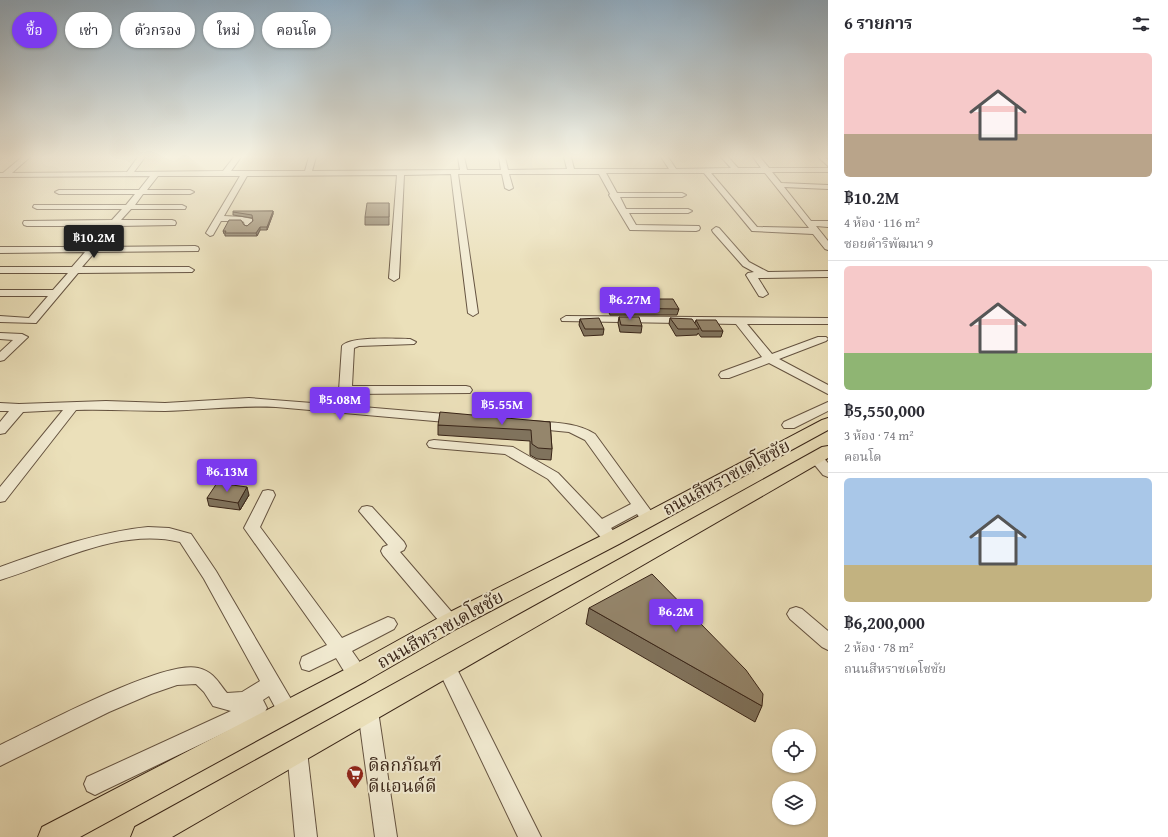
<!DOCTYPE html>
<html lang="th">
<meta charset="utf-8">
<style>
body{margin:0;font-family:"Gentium Book Plus","Noto Serif Thai",serif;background:#f2f2f3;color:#2b2b33;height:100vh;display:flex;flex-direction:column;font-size:15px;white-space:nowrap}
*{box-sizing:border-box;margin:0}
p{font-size:13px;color:#7c7c81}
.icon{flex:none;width:22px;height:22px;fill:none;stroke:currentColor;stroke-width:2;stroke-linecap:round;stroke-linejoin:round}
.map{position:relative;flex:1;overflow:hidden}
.sheet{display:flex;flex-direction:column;background:#fff;width:340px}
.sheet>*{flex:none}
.hud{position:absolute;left:12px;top:12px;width:380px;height:36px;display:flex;gap:8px}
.fabs{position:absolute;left:772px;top:729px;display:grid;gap:8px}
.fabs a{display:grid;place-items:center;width:44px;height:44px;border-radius:50%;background:#fff;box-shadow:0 1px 3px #0004;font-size:20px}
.price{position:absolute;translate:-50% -34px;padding:0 9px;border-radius:4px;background:#7c3aed;color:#fff;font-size:13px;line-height:26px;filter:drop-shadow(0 1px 2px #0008)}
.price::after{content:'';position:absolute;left:50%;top:24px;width:12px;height:9px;margin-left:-6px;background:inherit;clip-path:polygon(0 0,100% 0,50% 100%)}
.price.selected{background:#222;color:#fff}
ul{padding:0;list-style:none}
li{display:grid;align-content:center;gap:8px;height:212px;padding:0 16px}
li+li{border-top:1px solid #e1e1e2}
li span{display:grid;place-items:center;height:124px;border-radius:6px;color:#555}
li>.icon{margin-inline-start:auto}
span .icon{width:72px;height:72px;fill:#fffc;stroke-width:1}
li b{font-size:17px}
h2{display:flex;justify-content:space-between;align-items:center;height:48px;padding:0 16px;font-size:17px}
.chip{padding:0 14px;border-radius:18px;background:#fff;box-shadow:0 1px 3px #0004;font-size:14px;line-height:36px}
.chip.selected{background:#7c3aed;color:#fff}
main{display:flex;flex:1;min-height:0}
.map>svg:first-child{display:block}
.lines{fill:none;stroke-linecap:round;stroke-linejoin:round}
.canal{fill:#aea083;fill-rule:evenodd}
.minor-casing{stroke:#655340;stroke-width:2}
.major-casing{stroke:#382417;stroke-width:2}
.minor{fill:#f2ebd2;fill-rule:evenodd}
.major{fill:#ebe0ba;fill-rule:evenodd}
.wall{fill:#80735d;stroke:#382417}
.shaded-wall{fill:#685e4c;stroke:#382417}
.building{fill:#95866c;stroke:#382417}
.labels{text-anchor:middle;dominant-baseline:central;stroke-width:4;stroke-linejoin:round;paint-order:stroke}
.near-street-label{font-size:18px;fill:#382417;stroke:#f2ebd2}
.near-poi-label{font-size:18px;fill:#382417;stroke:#f2ebd2;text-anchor:start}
</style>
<main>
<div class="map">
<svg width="828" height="837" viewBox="0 0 828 837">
<rect width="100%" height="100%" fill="#ebe0ba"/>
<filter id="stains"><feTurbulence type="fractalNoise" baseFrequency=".005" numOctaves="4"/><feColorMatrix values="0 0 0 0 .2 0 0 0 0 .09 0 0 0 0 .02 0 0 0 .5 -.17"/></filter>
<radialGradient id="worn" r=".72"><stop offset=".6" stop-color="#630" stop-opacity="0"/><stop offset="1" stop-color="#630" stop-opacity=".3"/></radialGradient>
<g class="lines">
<path class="canal" d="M0 157H5L0 161Z"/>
<g class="minor-casing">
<g id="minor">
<path d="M22 157H30L12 173 127 172 138 157H145L134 172 223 171 234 157H241L231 171H305L309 157H316L312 171 460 170 458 157H464L467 170H501L499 157H505L508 170 567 169 564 157H571L574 169H669L661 157H668L676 169 731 168 721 157H728L738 168H761L753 157H760L769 168H828V172H772L781 183 828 185V189L784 187 811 221H828V227L816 226 828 241V250L825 249 813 234 752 231 704 173H606L617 193H682L686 195 682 197H620L626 209H688L692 211 688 213H629L636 225 699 226 700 228 699 230 696 231 630 230 609 195 610 194 599 174H509L513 188 509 190 505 188 502 174H458L478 313 473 316 468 313 451 174 404 175 399 278 394 281 389 278 397 175 247 176 224 216 242 217 252 219V224L248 227 245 226 244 222 242 221H221L213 235 210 236 206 233 240 176H158L147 190H190L194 192 190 194H143L135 205H182L186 207 185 209H131L121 220H172L175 221 176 223 175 225 117 226 99 247 195 246 198 247 199 249 198 251 95 252 82 267H189L194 270 192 272 78 273 36 323 0 322V316L29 318 48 296H0V290H53L68 273H0V267H72L85 252 0 253V247H90L108 226H27L24 225 23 223 24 221 112 220 122 209H37L33 207 34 205H126L135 194H59L55 192 59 190H139L150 176 0 177V173H3ZM711 173H765L809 228 757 227Z"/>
<path d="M818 157H825L828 160V166Z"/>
<path d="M716 227 719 228 749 262 768 272 828 271V277L758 278 768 294 763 297 759 296 746 275 748 273 754 272 743 266 713 232 712 230Z"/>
<path d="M566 316 828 318V324H747L772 354 818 337H826L828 339 826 341 779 359 828 385V394L769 363 729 378H721L719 375 721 372 762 357 736 324 562 321 561 319Z"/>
<path d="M0 333 22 334 28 337 4 360 0 361V352L13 340 0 339Z"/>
<path d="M410 339 416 342 414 344 359 346 354 348 352 386H466L470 387 472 390 470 393 351 394V406L457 415 462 416 464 419 462 422 457 423 276 407C239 405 203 410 165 411 136 411 106 409 76 410L5 501 0 502V487L63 410 23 412 5 433 0 434V422L9 411H0V403L19 404 106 401 165 403 249 398 338 405 342 346C350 336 396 339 410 339Z"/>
<path d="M828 402V411L794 428H784L782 425 784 422Z"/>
<path d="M533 421C554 423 576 422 595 434L654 515 657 519 654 523C645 526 642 521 637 514L611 528 620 539 618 543 612 545 606 543 548 479 505 454 434 448 429 447 427 444 429 441 434 440 513 447 558 473 602 519 631 504 585 440 569 432 528 428 526 425 528 422Z"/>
<path d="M816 454 821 455 828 463V477L823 475 809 458 811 455Z"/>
<path d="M268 490 273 491 275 495 260 527 342 638 388 617 394 619 397 624 394 629 352 651 368 674 365 680C349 685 344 670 336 658L309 671 302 669 300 663 302 657 327 645 244 528 263 491Z"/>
<path d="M367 506 372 507 404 542 406 546 404 550 400 552 456 617 459 622 456 627 450 629 444 627 383 555 381 551 383 547 388 545 359 511 362 507Z"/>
<path d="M148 527 169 528 191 534 216 571 295 706 298 712 295 718 288 721 281 718 269 696 263 700 267 708 264 714 103 791 95 795 87 791 84 784 87 777 231 711 213 706 204 692 196 684 177 685 151 694 109 712 0 766V745C36 728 164 659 198 668 214 672 218 682 227 693L242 692 260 681 204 579 180 542C120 527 56 563 0 580V567C48 550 97 532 148 527Z"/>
<path d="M796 607 802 609 828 631V650L822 647 790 619 787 614 790 609Z"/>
<path d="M446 659 453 661 541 837H518L437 667 439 661Z"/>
<path d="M368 702 375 705 378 711 397 837H375L358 711 361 705Z"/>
<path d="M297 741 304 744 307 751 317 837H295L287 751 290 744Z"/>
</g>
</g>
<g class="major-casing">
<g id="major">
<path d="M828 418V430L619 544 458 628 366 681 80 837H38L42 827 350 667 442 616 605 534 822 420Z"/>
<path d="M828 446V458L172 837H131L135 827 822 447Z"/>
</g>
</g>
<use href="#minor" class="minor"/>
<use href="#major" class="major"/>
</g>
<g class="wall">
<path d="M389 203V225H365V217Z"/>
<path d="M273 211V214L267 230H260L257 236H225V234H224L223 231 244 225 247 226 253 221 252 218 233 215V212Z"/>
<path d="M607 299 679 309 677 315H610L606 306Z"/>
<path d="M619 317 642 326 641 333 620 332 618 323Z"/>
<path d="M670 318 695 323 696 320 723 331 721 337H701L698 333 697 335 676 336 669 324Z"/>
<path d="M580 319 604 329 603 335 584 336 579 325Z"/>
<path d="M550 422 552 449 551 460 537 459 530 455V441L438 435V425Z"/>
<path d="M249 495 240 510 209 506 207 498Z"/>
<path d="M589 608 762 706 755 722 586 624Z"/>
</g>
<g class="shaded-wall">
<path d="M273 211V214L267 230V227Z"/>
<path d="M260 227V230L257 236 256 233Z"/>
<path d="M247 487 249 495 240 510 238 503Z"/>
</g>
<g class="building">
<path d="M367 203H389V217H365Z"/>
<path d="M233 211H273L267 227H260L256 233H225L226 231H223L229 220H241L244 225 247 226 253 221 252 215 233 212Z"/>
<path d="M607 299H673L679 309 611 308Z"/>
<path d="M619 317H639L642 326 621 325Z"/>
<path d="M599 318 604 329H585L580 319Z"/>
<path d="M670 318 692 319 699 329H678Z"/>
<path d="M696 320H716L723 331H702Z"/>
<path d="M440 412 550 422 552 449 538 448 532 444 531 430 438 425Z"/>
<path d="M217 483 247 487 238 503 207 498Z"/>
<path d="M652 574 746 670 763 694 762 706 589 608Z"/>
</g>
<linearGradient id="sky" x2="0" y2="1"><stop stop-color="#91acc0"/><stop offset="0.57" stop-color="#f6f1e0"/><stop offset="1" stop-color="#f6f1e0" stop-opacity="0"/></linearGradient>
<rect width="828" height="275" fill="url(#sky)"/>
<defs>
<g id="supermarket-pin" transform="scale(0.9)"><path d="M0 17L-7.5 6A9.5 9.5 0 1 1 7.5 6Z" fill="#8f2418" stroke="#f2ebd2"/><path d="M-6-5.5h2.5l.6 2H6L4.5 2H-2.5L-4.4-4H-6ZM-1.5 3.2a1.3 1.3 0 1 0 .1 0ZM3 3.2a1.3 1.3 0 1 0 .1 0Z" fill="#fff"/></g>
</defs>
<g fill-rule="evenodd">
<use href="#supermarket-pin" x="355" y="774"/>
</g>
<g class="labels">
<g class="near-street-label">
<text transform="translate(726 477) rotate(-28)">ถนนสีหราชเดโชชัย</text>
<text transform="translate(440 629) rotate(-29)">ถนนสีหราชเดโชชัย</text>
</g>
<g class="near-poi-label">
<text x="368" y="764">ดิลกภัณฑ์<tspan x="368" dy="21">ดีแอนด์ดี</tspan></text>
</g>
</g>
<rect width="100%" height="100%" filter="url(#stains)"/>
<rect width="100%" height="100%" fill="url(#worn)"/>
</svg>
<div class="fabs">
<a><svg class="icon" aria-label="locate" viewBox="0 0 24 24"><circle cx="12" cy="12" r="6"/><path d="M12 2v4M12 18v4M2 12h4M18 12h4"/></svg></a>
<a><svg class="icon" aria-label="layers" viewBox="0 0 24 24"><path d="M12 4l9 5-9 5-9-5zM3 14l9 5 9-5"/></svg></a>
</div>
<b class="price selected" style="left:94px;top:259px">฿10.2M</b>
<b class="price" style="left:630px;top:321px">฿6.27M</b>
<b class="price" style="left:340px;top:421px">฿5.08M</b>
<b class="price" style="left:502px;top:426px">฿5.55M</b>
<b class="price" style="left:227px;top:493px">฿6.13M</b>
<b class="price" style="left:676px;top:633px">฿6.2M</b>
<div class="hud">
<a class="chip selected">ซื้อ</a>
<a class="chip">เช่า</a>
<a class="chip">ตัวกรอง</a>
<a class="chip">ใหม่</a>
<a class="chip">คอนโด</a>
</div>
</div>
<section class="sheet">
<h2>6 รายการ<svg class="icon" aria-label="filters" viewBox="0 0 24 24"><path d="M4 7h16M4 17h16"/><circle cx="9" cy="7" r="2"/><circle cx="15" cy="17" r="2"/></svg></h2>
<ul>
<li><span style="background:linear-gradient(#f6c9c9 65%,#b9a48a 0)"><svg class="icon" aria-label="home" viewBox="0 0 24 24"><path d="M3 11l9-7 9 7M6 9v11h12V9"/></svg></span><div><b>฿10.2M</b><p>4 ห้อง · 116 m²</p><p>ซอยดำริพัฒนา 9</p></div></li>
<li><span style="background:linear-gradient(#f6c9c9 70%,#8fb573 0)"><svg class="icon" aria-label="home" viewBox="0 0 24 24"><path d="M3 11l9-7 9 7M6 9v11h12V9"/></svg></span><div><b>฿5,550,000</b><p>3 ห้อง · 74 m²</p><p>คอนโด</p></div></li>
<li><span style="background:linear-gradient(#a9c7e8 70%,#c2b280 0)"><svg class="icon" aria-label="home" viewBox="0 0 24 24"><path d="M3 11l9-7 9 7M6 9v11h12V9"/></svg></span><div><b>฿6,200,000</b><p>2 ห้อง · 78 m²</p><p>ถนนสีหราชเดโชชัย</p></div></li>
</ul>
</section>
</main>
